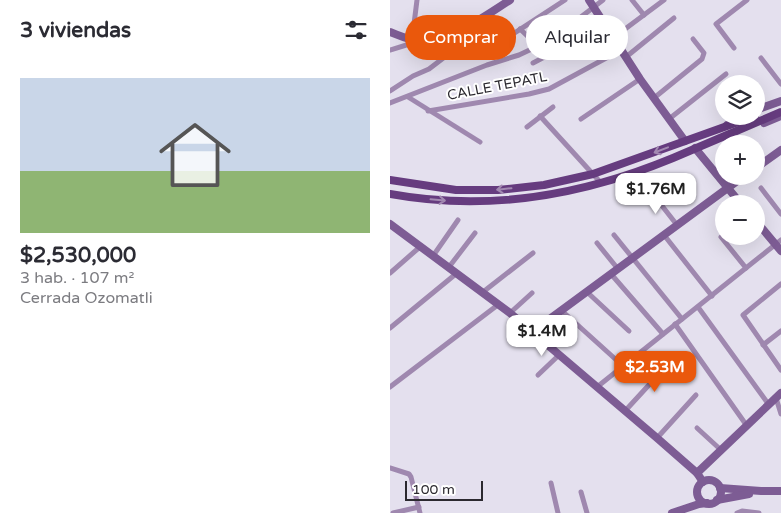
<!DOCTYPE html>
<html lang="es">
<meta charset="utf-8">
<style>
body{margin:0;font-family:"Varela Round",sans-serif;background:#f7f7f7;color:#2b2b33;height:100vh;display:flex;flex-direction:column;font-size:19px;white-space:nowrap}
*{box-sizing:border-box;margin:0}
p{font-size:16px;color:#7c7c81}
.icon{flex:none;width:28px;height:28px;fill:none;stroke:currentColor;stroke-width:2;stroke-linecap:round;stroke-linejoin:round}
.map{position:relative;flex:1;overflow:hidden}
.drawer{display:flex;flex-direction:column;background:#fff;width:390px}
.drawer>*{flex:none}
.banner{position:absolute;left:15px;top:15px;width:300px;height:45px;display:flex;gap:10px}
.buttons{position:absolute;left:325px;top:75px;display:grid;gap:10px}
.buttons a{display:grid;place-items:center;width:50px;height:50px;border-radius:50%;background:#fff;box-shadow:0 5px 20px #0002;font-size:25px}
.scale{position:absolute;left:15px;bottom:12px;width:78px;box-sizing:border-box;padding-left:5px;border:2px solid #2b292f;border-top:0;font-size:14px;line-height:18px;white-space:nowrap;color:#2b292f;-webkit-text-stroke:4px #fff;paint-order:stroke}
.price{position:absolute;translate:-50% -42px;padding:0 11px;border-radius:10px;background:#fff;color:#222;font-size:16px;line-height:32px;filter:drop-shadow(0 1px 2px #0008)}
.price::after{content:'';position:absolute;left:50%;top:30px;width:15px;height:11px;margin-left:-8px;background:inherit;clip-path:polygon(0 0,100% 0,50% 100%)}
.price.on{background:#ea580c;color:#fff}
ul{padding:0;list-style:none}
li{display:grid;align-content:center;gap:10px;height:265px;padding:0 20px}
li+li{border-top:1px solid #e1e1e2}
li span{display:grid;place-items:center;height:155px;border-radius:0px;color:#555}
li>.icon{margin-inline-start:auto}
span .icon{width:90px;height:90px;fill:#fffc;stroke-width:1}
li b{font-size:21px}
h2{display:flex;justify-content:space-between;align-items:center;height:60px;padding:0 20px;font-size:21px}
.pill{padding:0 18px;border-radius:22px;background:#fff;box-shadow:0 5px 20px #0002;font-size:18px;line-height:45px}
.pill.on{background:#ea580c;color:#fff}
main{display:flex;flex:1;min-height:0}
.map>svg:first-child{display:block}
.lines{fill:none;stroke-linecap:round;stroke-linejoin:round}
.street{stroke:#9f88af;stroke-width:5}
.secondary{stroke:#7d5c94;stroke-width:8}
.primary{stroke:#663c7f;stroke-width:8}
.oneway{stroke:#a38ab2}
.labels{text-anchor:middle;dominant-baseline:central;stroke-width:4;stroke-linejoin:round;paint-order:stroke}
.street-label{font-size:14px;fill:#2b292f;stroke:#fff}
</style>
<main>
<section class="drawer">
<h2>3 viviendas<svg class="icon" aria-label="filters" viewBox="0 0 24 24"><path d="M4 7h16M4 17h16"/><circle cx="9" cy="7" r="2"/><circle cx="15" cy="17" r="2"/></svg></h2>
<ul>
<li><span style="background:linear-gradient(#c9d6e8 60%,#8fb573 0)"><svg class="icon" aria-label="home" viewBox="0 0 24 24"><path d="M3 11l9-7 9 7M6 9v11h12V9"/></svg></span><div><b>$2,530,000</b><p>3 hab. · 107 m²</p><p>Cerrada Ozomatli</p></div></li>
</ul>
</section>
<div class="map">
<svg width="391" height="513" viewBox="0 0 391 513">
<rect width="100%" height="100%" fill="#e4e0ee"/>
<g class="lines">
<g class="street">
<path d="M242 0 254 15"/>
<path d="M130 29 148 46"/>
<path d="M174 30 185 41"/>
<path d="M117 38 175 0"/>
<path d="M223 38 274 0"/>
<path d="M22 40 27 0"/>
<path d="M344 48 326 24 357 0"/>
<path d="M0 50 26 42"/>
<path d="M236 57 284 18"/>
<path d="M371 58 391 84"/>
<path d="M143 63 215 25"/>
<path d="M0 91 23 76 39 69 56 56 57 53 56 36"/>
<path d="M18 97 90 142"/>
<path d="M264 98 312 59 314 53 303 39"/>
<path d="M0 103 97 65 129 55 148 46 174 30 213 0"/>
<path d="M38 111 139 94 159 89 231 50"/>
<path d="M150 116 211 183"/>
<path d="M191 119 250 79"/>
<path d="M279 119 336 74"/>
<path d="M137 127 163 107"/>
<path d="M371 188 391 214"/>
<path d="M262 193 287 225"/>
<path d="M224 235 292 319"/>
<path d="M274 235 322 296"/>
<path d="M331 237 356 268"/>
<path d="M207 243 228 269"/>
<path d="M43 256 68 220"/>
<path d="M59 267 85 233"/>
<path d="M0 273 31 246"/>
<path d="M221 274 273 334"/>
<path d="M391 284 353 315 391 370"/>
<path d="M93 292 143 253"/>
<path d="M197 292 239 331"/>
<path d="M308 307 379 405"/>
<path d="M171 310 233 366"/>
<path d="M120 313 142 293"/>
<path d="M285 324 357 426"/>
<path d="M0 328 67 273"/>
<path d="M373 345 391 331"/>
<path d="M148 375 169 355"/>
<path d="M0 387 109 304"/>
<path d="M207 387 391 240"/>
<path d="M386 398 391 414"/>
<path d="M235 411 280 362"/>
<path d="M307 428 331 450"/>
<path d="M267 438 306 395"/>
<path d="M0 468 19 474 21 477 30 513"/>
<path d="M161 483 168 513"/>
<path d="M191 492 197 513"/>
<path d="M3 513 29 507"/>
<path d="M347 513 352 511 369 513"/>
</g>
<g class="secondary">
<path d="M199 0 250 79 295 141"/>
<path d="M0 32C7 35 15 38 23 40 57 45 93 17 120 0"/>
<path d="M366 110 391 101"/>
<path d="M374 123 391 116"/>
<path d="M337 125 350 116"/>
<path d="M305 148 351 204"/>
<path d="M366 168 391 150"/>
<path d="M366 221 391 251"/>
<path d="M0 224 120 313 267 438 307 473 313 482"/>
<path d="M142 332 354 176"/>
<path d="M307 473 391 393"/>
<circle cx="319" cy="492" r="12"/>
<path d="M330 488 371 491H391"/>
<path d="M327 500 359 494"/>
<path d="M282 513 309 504 317 503"/>
</g>
<g class="primary">
<path d="M0 180 66 190H108L154 185 203 174 365 116"/>
<path d="M0 194C98 212 191 196 283 158 319 143 355 127 391 112"/>
</g>
</g>
<defs><path id="oneway-shaft" d="M-6 0H5M1.5-3L5.5 0L1.5 3" fill="none" stroke-width="1.6" stroke-linecap="round" stroke-linejoin="round" transform="scale(1.25)"/></defs>
<g class="oneway">
<use href="#oneway-shaft" transform="translate(271 150) rotate(159)"/>
<use href="#oneway-shaft" transform="translate(114 189) rotate(174)"/>
<use href="#oneway-shaft" transform="translate(48 200) rotate(5)"/>
</g>
<g class="labels">
<g class="street-label">
<text transform="translate(107 86) rotate(-11)">CALLE TEPATL</text>
</g>
</g>
</svg>
<div class="buttons">
<a><svg class="icon" aria-label="layers" viewBox="0 0 24 24"><path d="M12 4l9 5-9 5-9-5zM3 14l9 5 9-5"/></svg></a>
<a>+</a>
<a>−</a>
</div>
<div class="scale">100 m</div>
<b class="price" style="left:266px;top:215px">$1.76M</b>
<b class="price" style="left:152px;top:357px">$1.4M</b>
<b class="price on" style="left:265px;top:393px">$2.53M</b>
<div class="banner">
<a class="pill on">Comprar</a>
<a class="pill">Alquilar</a>
</div>
</div>
</main>
